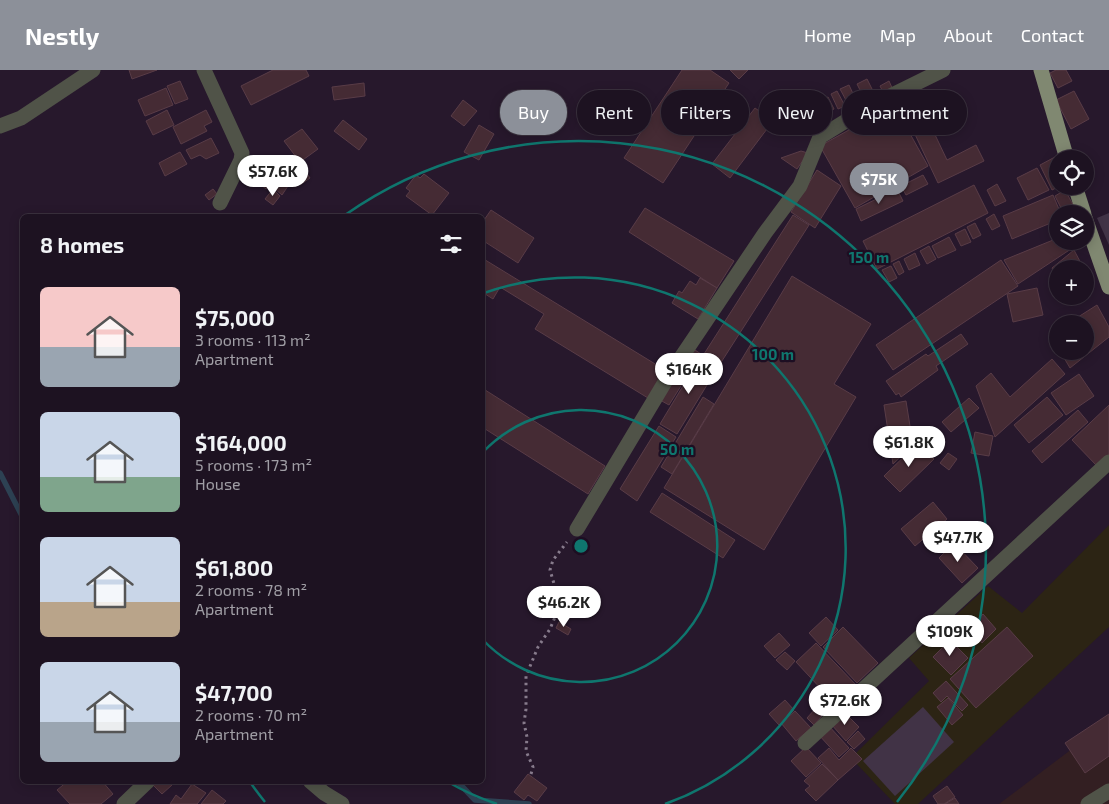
<!DOCTYPE html>
<meta charset="utf-8">
<style>
body{margin:0;font-family:"Exo 2",sans-serif;background:#2a202e;color:#f1f3f6;height:100vh;display:flex;flex-direction:column;font-size:19px;white-space:nowrap}
*{box-sizing:border-box;margin:0}
p{font-size:16px;color:#a09ea5}
.icon{flex:none;width:28px;height:28px;fill:none;stroke:currentColor;stroke-width:2;stroke-linecap:round;stroke-linejoin:round}
.map{position:relative;flex:1;overflow:hidden}
.drawer{position:absolute;left:20px;top:144px;width:465px;height:570px;display:flex;flex-direction:column;background:#1d1221;border-radius:8px;box-shadow:0 2px 12px #0003,0 0 0 1px #3b323f}
.drawer>*{flex:none}
.banner{position:absolute;left:500px;top:20px;width:475px;height:45px;display:flex;gap:10px}
.tools{position:absolute;left:1049px;top:80px;display:grid;gap:10px}
.tools a{display:grid;place-items:center;width:45px;height:45px;border-radius:50%;background:#1d1221;box-shadow:0 2px 12px #0003,0 0 0 1px #3b323f;font-size:25px}
.price{position:absolute;translate:-50% -42px;padding:0 11px;border-radius:18px;background:#fff;color:#222;font-size:16px;line-height:32px;filter:drop-shadow(0 1px 2px #0008)}
.price::after{content:'';position:absolute;left:50%;top:30px;width:15px;height:11px;margin-left:-8px;background:inherit;clip-path:polygon(0 0,100% 0,50% 100%)}
.price.active{background:#8c9099;color:#fff}
ul{padding:0;list-style:none}
li{display:flex;align-items:center;gap:15px;height:125px;padding:0 20px}
li span{display:grid;place-items:center;flex:none;width:140px;height:100px;border-radius:8px;color:#555}
li>.icon{margin-inline-start:auto}
span .icon{width:60px;height:60px;fill:#fffc;stroke-width:1}
li b{font-size:21px}
h2{display:flex;justify-content:space-between;align-items:center;height:60px;padding:0 20px;font-size:21px}
.pill{padding:0 18px;border-radius:22px;background:#1d1221;box-shadow:0 2px 12px #0003,0 0 0 1px #3b323f;font-size:18px;line-height:45px}
.pill.active{background:#8c9099;color:#fff}
header{display:flex;align-items:center;gap:30px;box-sizing:border-box;height:70px;padding:0 25px;background:#8c9099;color:#fff}
header strong{font-size:24px}
nav{display:flex;gap:28px;margin-inline-start:auto;font-size:18px}
.map>svg:first-child{display:block}
.industrial{fill:#331f22}
.education{fill:#2c2414}
.green{fill:#413346}
.lines{fill:none;stroke-linecap:round;stroke-linejoin:round}
.stream{stroke:#2d4153;stroke-width:5.5}
.building{fill:#452b34;stroke:#593c47}
.path{stroke:#877b8c;stroke-width:3;stroke-dasharray:2.5 4;stroke-linecap:butt}
.minor{stroke:#505348;stroke-width:15}
.major{stroke:#808871;stroke-width:15}
.ring{fill:none;stroke:#0f766e;stroke-width:2.5}
.centre{fill:#0f766e;stroke:#1d0e22;stroke-width:2.5}
.ring-label{font-size:15px;text-anchor:middle;font-weight:bold;fill:#0f766e;stroke:#1d0e22;stroke-width:4.5;stroke-linejoin:round;paint-order:stroke}
</style>
<header>
<strong>Nestly</strong>
<nav><a>Home</a><a>Map</a><a>About</a><a>Contact</a></nav>
</header>
<div class="map">
<svg width="1109" height="734" viewBox="0 0 1109 734">
<rect width="100%" height="100%" fill="#27182c"/>
<path class="industrial" d="M1109 651V734H999Z"/>
<path class="education" d="M1109 455V557L918 734H895L851 688 929 611 909 588 988 516 1022 543Z"/>
<g class="green">
<path d="M1109 143V175L1097 148Z"/>
<path d="M923 637 954 672 895 726 863 691Z"/>
</g>
<g class="lines">
<g class="stream">
<path d="M0 403 22 446"/>
<path d="M457 711 475 730 529 734"/>
</g>
</g>
<g class="building">
<path d="M129 0H157L132 9Z"/>
<path d="M273 0H306L309 6 251 35 241 16Z"/>
<path d="M682 0H710L729 13 663 113 624 88Z"/>
<path d="M730 0H748L739 9Z"/>
<path d="M1056 0H1066L1072 11 1058 18 1050 3Z"/>
<path d="M867 9 875 25 865 30 857 14Z"/>
<path d="M180 11 188 29 175 34 167 16Z"/>
<path d="M889 11 893 20 884 24 880 16Z"/>
<path d="M364 13 365 26 334 30 332 17Z"/>
<path d="M849 15 855 28 847 32 840 19Z"/>
<path d="M166 18 173 35 145 46 138 30Z"/>
<path d="M837 21 845 36 838 39 831 24Z"/>
<path d="M1074 21 1089 49 1071 59 1056 30Z"/>
<path d="M828 27 834 39 824 44 818 31Z"/>
<path d="M463 30 477 41 464 56 451 46Z"/>
<path d="M812 32 819 45 813 48 806 35Z"/>
<path d="M894 35 928 96 855 138 820 76Z"/>
<path d="M755 38 773 51 730 108 712 94Z"/>
<path d="M167 40 174 55 153 65 146 51Z"/>
<path d="M206 40 212 52 204 56 207 61 181 74 173 57Z"/>
<path d="M343 50 367 69 359 80 334 61Z"/>
<path d="M928 50 947 90 976 75 984 91 938 113 912 58Z"/>
<path d="M479 55 494 64 479 90 464 82Z"/>
<path d="M302 59 318 79 300 92 284 71Z"/>
<path d="M211 68 219 83 206 89 200 85 191 89 186 80Z"/>
<path d="M801 81 808 83 797 99 781 88Z"/>
<path d="M180 82 187 94 165 106 159 93Z"/>
<path d="M1055 87 1058 92V116H1060L1052 120 1040 95Z"/>
<path d="M255 88 264 96 254 107 246 99Z"/>
<path d="M301 95 310 108 300 115 291 101Z"/>
<path d="M265 97 276 107 266 119 254 109Z"/>
<path d="M1037 98 1049 120 1028 130 1017 108Z"/>
<path d="M817 100 841 116 815 158 791 142Z"/>
<path d="M424 104 449 123 432 145 406 126 410 121 406 118 416 105 420 108Z"/>
<path d="M923 105 928 114 906 125 901 116Z"/>
<path d="M281 110 288 116 282 125 274 118Z"/>
<path d="M997 114 1006 131 995 136 987 120Z"/>
<path d="M974 115 988 143 877 199 863 171Z"/>
<path d="M213 119 217 124 209 130 205 125Z"/>
<path d="M273 119 280 126 273 135 265 129Z"/>
<path d="M897 119 903 131 861 151 856 139Z"/>
<path d="M1065 120 1077 142 1074 144H1064L1055 126Z"/>
<path d="M1053 125 1061 144H1058V150L1012 169 1003 146Z"/>
<path d="M645 138 734 191 717 218 629 162Z"/>
<path d="M491 140 534 168 518 193 482 170V153Z"/>
<path d="M994 144 1000 156 992 160 986 149Z"/>
<path d="M793 145 809 155 720 294 704 284Z"/>
<path d="M975 153 981 165 973 169 967 157Z"/>
<path d="M965 159 971 172 961 176 955 164Z"/>
<path d="M949 167 956 180 938 188 932 176Z"/>
<path d="M1058 168V171H1079L1080 173 1018 214 1004 190Z"/>
<path d="M929 176 936 189 927 194 920 181Z"/>
<path d="M1074 180 1084 199H1058V209L1052 198Z"/>
<path d="M915 183 920 195 909 200 904 189Z"/>
<path d="M482 188 665 300 648 328 535 259 544 244 500 217 493 229 482 222Z"/>
<path d="M1001 190 1018 216 893 300 876 275Z"/>
<path d="M899 191 904 202 899 205 893 194Z"/>
<path d="M891 196 897 208 889 212 882 200Z"/>
<path d="M792 206 871 254 834 314 856 327 764 480 664 418Z"/>
<path d="M700 208 717 218 698 249 672 233 679 221 682 223 690 211 696 215Z"/>
<path d="M1037 218 1043 245 1013 252 1007 224Z"/>
<path d="M1097 235 1109 257V267L1070 298 1060 281H1085V254H1067Z"/>
<path d="M1058 260V278L1049 265Z"/>
<path d="M961 264 968 274 936 296 938 300 901 327 899 323 896 325 886 311 926 284 928 286Z"/>
<path d="M692 278 701 284 669 335 660 330Z"/>
<path d="M701 286 718 297 677 364 660 354Z"/>
<path d="M1052 289 1065 304 995 367 976 316 991 303 1010 327Z"/>
<path d="M1079 304 1094 326 1066 345 1051 323Z"/>
<path d="M482 318 605 396 588 424 482 357Z"/>
<path d="M703 327 714 334 672 404 661 397Z"/>
<path d="M1047 327 1063 345 1029 373 1014 355Z"/>
<path d="M969 328 979 338 951 362 942 352Z"/>
<path d="M906 331 913 375 893 394 884 335Z"/>
<path d="M1109 335V385L1097 396 1072 370Z"/>
<path d="M1078 340 1088 352 1042 393 1032 381Z"/>
<path d="M659 356 676 367 637 431 620 419Z"/>
<path d="M975 362 993 366 989 386 971 383Z"/>
<path d="M918 373 934 389 900 422 884 406Z"/>
<path d="M948 383 957 389 949 400 940 393Z"/>
<path d="M662 423 735 470 723 488 650 442Z"/>
<path d="M933 432 947 449 915 476 901 459Z"/>
<path d="M954 473 978 498 962 513 939 488Z"/>
<path d="M983 544 996 559 982 573 968 558Z"/>
<path d="M826 547 838 560 821 576 809 563Z"/>
<path d="M559 552 571 559 568 565 556 558Z"/>
<path d="M843 557 878 593 857 613 823 577Z"/>
<path d="M1007 557 1033 586 976 638 950 609Z"/>
<path d="M779 563 790 575 775 588 764 576Z"/>
<path d="M950 570 968 588 951 605 933 587Z"/>
<path d="M816 573 857 616 837 636 796 592Z"/>
<path d="M785 582 795 591 787 600 776 590Z"/>
<path d="M946 611 968 635 962 641 947 626 941 632 933 623Z"/>
<path d="M948 628 963 645 952 655 937 637Z"/>
<path d="M785 630 794 640 779 655 769 644Z"/>
<path d="M815 639 822 646 814 655 807 648Z"/>
<path d="M795 641 811 658 796 671 781 653Z"/>
<path d="M844 642 859 657 846 671 831 654Z"/>
<path d="M1109 644V686L1085 703 1065 673Z"/>
<path d="M828 655 849 678 839 687 818 664Z"/>
<path d="M858 661 865 669 854 679 847 672Z"/>
<path d="M806 677 821 693 806 707 791 691Z"/>
<path d="M829 678 839 690 851 678 862 689 838 710 818 688Z"/>
<path d="M822 694 838 710 816 731 805 720 810 716 804 711Z"/>
<path d="M528 704 547 718 537 731 528 725 524 730 514 722Z"/>
<path d="M68 711H102L113 724 101 734H70L57 720Z"/>
<path d="M151 711H168L172 715 162 724 150 712Z"/>
<path d="M192 714 206 723 197 734H170L176 725 181 729Z"/>
<path d="M947 716 955 727 944 734H938L933 726Z"/>
<path d="M212 720 226 731 223 734H201Z"/>
<path d="M955 728 959 734H945Z"/>
</g>
<g class="lines">
<path class="path" d="M531 704 533 697 526 681 527 667 524 653 526 639V606L538 577 550 559 558 540 557 524 550 500 553 490 567 472"/>
<g class="minor">
<path d="M204 0 242 83 241 90 220 133"/>
<path d="M0 56 21 48 93 0"/>
<path d="M577 459 668 307 765 163 800 116 820 67 870 36 943 0"/>
<path d="M805 673 1109 392"/>
<path d="M310 711 324 723 342 734"/>
<path d="M124 734 148 711"/>
<path d="M1088 734 1109 721"/>
</g>
<g class="major">
<path d="M1041 0 1067 89"/>
<path d="M1075 116 1084 144"/>
<path d="M1085 148 1109 217"/>
</g>
</g>
<g class="ring">
<path d="M483 382A136 136 0 1 1 483 570"/>
<path d="M497 734A271 271 0 0 1 448 712M484 223A271 271 0 1 1 665 734"/>
<path d="M265 732A407 407 0 0 1 250 712M345 145A407 407 0 0 1 897 732"/>
</g>
<circle cx="581" cy="476" r="8" class="centre"/>
<g class="ring-label">
<text x="869" y="193">150 m</text>
<text x="773" y="290">100 m</text>
<text x="677" y="385">50 m</text>
</g>
</svg>
<div class="tools">
<a><svg class="icon" aria-label="locate" viewBox="0 0 24 24"><circle cx="12" cy="12" r="6"/><path d="M12 2v4M12 18v4M2 12h4M18 12h4"/></svg></a>
<a><svg class="icon" aria-label="layers" viewBox="0 0 24 24"><path d="M12 4l9 5-9 5-9-5zM3 14l9 5 9-5"/></svg></a>
<a>+</a>
<a>−</a>
</div>
<b class="price" style="left:273px;top:127px">$57.6K</b>
<b class="price active" style="left:879px;top:135px">$75K</b>
<b class="price" style="left:689px;top:325px">$164K</b>
<b class="price" style="left:909px;top:398px">$61.8K</b>
<b class="price" style="left:958px;top:493px">$47.7K</b>
<b class="price" style="left:564px;top:558px">$46.2K</b>
<b class="price" style="left:950px;top:587px">$109K</b>
<b class="price" style="left:845px;top:656px">$72.6K</b>
<div class="banner">
<a class="pill active">Buy</a>
<a class="pill">Rent</a>
<a class="pill">Filters</a>
<a class="pill">New</a>
<a class="pill">Apartment</a>
</div>
<section class="drawer">
<h2>8 homes<svg class="icon" aria-label="filters" viewBox="0 0 24 24"><path d="M4 7h16M4 17h16"/><circle cx="9" cy="7" r="2"/><circle cx="15" cy="17" r="2"/></svg></h2>
<ul>
<li><span style="background:linear-gradient(#f6c9c9 60%,#9aa5b1 0)"><svg class="icon" aria-label="home" viewBox="0 0 24 24"><path d="M3 11l9-7 9 7M6 9v11h12V9"/></svg></span><div><b>$75,000</b><p>3 rooms · 113 m²</p><p>Apartment</p></div></li>
<li><span style="background:linear-gradient(#c9d6e8 65%,#7fa58c 0)"><svg class="icon" aria-label="home" viewBox="0 0 24 24"><path d="M3 11l9-7 9 7M6 9v11h12V9"/></svg></span><div><b>$164,000</b><p>5 rooms · 173 m²</p><p>House</p></div></li>
<li><span style="background:linear-gradient(#c9d6e8 65%,#b9a48a 0)"><svg class="icon" aria-label="home" viewBox="0 0 24 24"><path d="M3 11l9-7 9 7M6 9v11h12V9"/></svg></span><div><b>$61,800</b><p>2 rooms · 78 m²</p><p>Apartment</p></div></li>
<li><span style="background:linear-gradient(#c9d6e8 60%,#9aa5b1 0)"><svg class="icon" aria-label="home" viewBox="0 0 24 24"><path d="M3 11l9-7 9 7M6 9v11h12V9"/></svg></span><div><b>$47,700</b><p>2 rooms · 70 m²</p><p>Apartment</p></div></li>
</ul>
</section>
</div>
